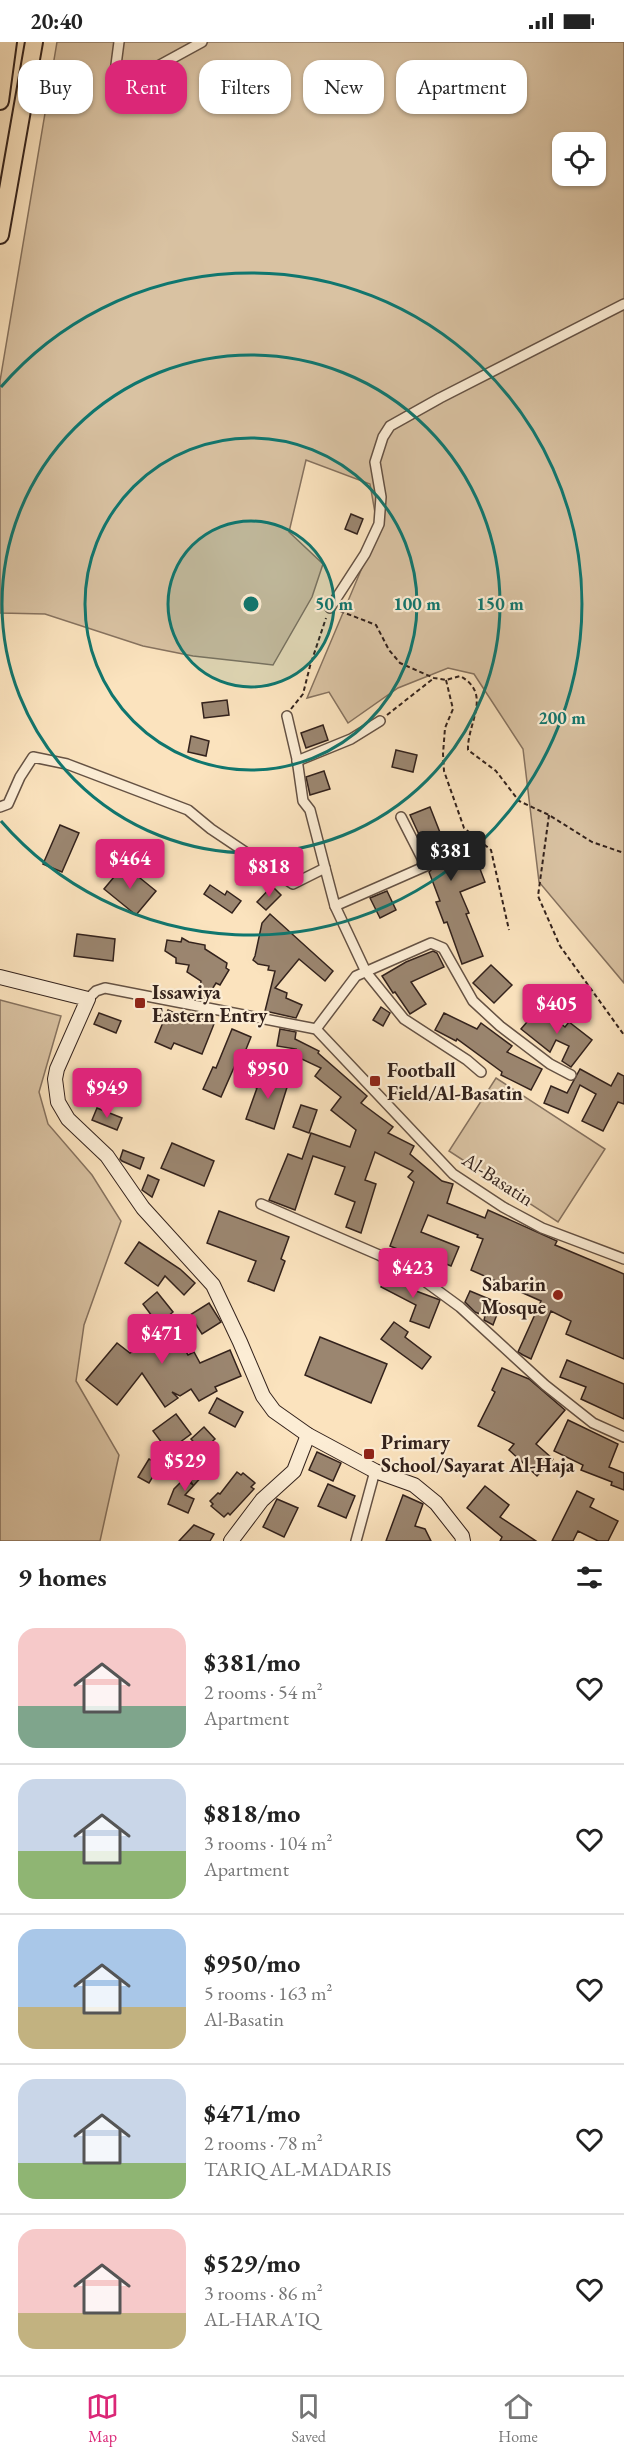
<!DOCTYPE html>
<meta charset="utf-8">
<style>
body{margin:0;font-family:"EB Garamond",serif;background:#f6f6f6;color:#222;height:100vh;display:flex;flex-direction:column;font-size:22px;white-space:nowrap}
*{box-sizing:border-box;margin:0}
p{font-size:20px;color:#767676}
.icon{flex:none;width:33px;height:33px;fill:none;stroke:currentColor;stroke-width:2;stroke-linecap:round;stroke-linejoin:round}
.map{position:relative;height:1499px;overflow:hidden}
.drawer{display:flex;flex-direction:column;background:#fff;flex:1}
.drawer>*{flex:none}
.banner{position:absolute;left:18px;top:18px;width:588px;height:54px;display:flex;gap:12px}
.buttons{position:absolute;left:552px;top:90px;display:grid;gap:12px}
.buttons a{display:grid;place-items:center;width:54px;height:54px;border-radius:12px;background:#fff;box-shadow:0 2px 4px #0004;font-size:30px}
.price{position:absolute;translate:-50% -51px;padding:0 14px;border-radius:6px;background:#db2777;color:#fff;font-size:20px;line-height:39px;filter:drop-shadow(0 2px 3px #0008)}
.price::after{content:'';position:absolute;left:50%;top:36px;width:18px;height:14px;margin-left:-9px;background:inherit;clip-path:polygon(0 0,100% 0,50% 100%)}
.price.active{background:#222;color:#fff}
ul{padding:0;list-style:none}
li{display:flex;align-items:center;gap:18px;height:150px;padding:0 18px}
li+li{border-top:2px solid #e0e0e0}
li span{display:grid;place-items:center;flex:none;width:168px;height:120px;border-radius:18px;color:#555}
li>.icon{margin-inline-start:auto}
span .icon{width:72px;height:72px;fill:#fffc;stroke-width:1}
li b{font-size:26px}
h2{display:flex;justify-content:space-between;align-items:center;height:72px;padding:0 18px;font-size:26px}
.tag{padding:0 21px;border-radius:18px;background:#fff;box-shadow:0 2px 4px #0004;font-size:21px;line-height:54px}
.tag.active{background:#db2777;color:#fff}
.status{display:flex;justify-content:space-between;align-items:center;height:42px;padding:0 30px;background:#fff;direction:ltr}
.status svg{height:16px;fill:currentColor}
.tabs{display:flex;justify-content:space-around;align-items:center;height:84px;border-top:2px solid #e0e0e0;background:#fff;font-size:16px;color:#767676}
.tabs a{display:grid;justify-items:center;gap:3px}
.tabs .active{color:#db2777}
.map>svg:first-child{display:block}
.green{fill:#d9c2a2;stroke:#86725f;stroke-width:1.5;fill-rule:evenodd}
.building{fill:#9b8670;stroke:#33221c;stroke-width:1.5}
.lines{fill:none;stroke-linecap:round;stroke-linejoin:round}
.street-casing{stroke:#655244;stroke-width:12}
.secondary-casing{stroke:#33221c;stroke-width:16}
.highway-casing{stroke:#33221c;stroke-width:20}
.path{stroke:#33221c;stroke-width:2;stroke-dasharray:4.5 3;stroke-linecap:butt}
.street{stroke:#fcedd5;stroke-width:9}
.secondary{stroke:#fcedd5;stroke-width:14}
.highway{stroke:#fbe3be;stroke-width:16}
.ring{fill:none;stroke:#0f766e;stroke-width:3}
.poi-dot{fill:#8f2418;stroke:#fcedd5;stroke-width:2}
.labels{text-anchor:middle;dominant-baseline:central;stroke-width:4.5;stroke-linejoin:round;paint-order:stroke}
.poi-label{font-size:20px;font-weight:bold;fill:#33221c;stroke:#fcedd5;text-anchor:start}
.street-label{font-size:20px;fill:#33221c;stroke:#fcedd5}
.centre{fill:#0f766e;stroke:#fcedd5;stroke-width:3}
.ring-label{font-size:18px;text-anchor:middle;font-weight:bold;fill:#0f766e;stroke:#fcedd5;stroke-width:4.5;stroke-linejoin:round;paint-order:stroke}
</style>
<div class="status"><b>20:40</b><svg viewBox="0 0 49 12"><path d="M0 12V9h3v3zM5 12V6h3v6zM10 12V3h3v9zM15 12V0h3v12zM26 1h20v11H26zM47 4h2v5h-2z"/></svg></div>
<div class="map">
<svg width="624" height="1499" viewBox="0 0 624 1499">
<rect width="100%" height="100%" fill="#fbe3be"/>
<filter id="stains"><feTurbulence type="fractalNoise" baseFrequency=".00333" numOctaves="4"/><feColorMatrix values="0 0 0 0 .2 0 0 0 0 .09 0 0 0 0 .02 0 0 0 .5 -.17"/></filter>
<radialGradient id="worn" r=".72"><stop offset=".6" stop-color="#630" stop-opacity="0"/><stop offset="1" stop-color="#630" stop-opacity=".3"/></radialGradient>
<g class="green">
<path d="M57 0H624V941L539 840 523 707 474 632 448 626 398 646 348 681 329 650 307 656 378 488 370 442 306 418 289 490 323 522 312 555 273 623 193 614 143 604 45 572 0 571V339ZM562 100H596V134H562Z"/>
<path d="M0 958 61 974 39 1050 48 1082 92 1133 121 1179 84 1283 76 1339 119 1413 100 1499H0Z"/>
<path d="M496 1036 605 1107 558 1180 449 1109Z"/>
</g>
<g class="building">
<path d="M351 472 363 477 357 492 345 487Z"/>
<path d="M227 658 229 673 204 676 202 661Z"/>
<path d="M323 683 328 698 306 706 301 691Z"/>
<path d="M191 694 209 699 206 714 188 710Z"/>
<path d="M396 708 417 713 413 730 392 725Z"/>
<path d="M324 729 330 747 310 753 306 735Z"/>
<path d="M430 765 441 793 447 791 456 813 472 806 485 840 460 850 469 871 466 872 483 914 462 922 447 880 444 881 436 860 440 859 429 830 432 827V821L410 773Z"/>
<path d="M60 783 79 791 62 830 43 822Z"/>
<path d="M124 823 156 849 136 873 104 847Z"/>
<path d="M210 843 225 853 227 849 241 859 232 871 204 852Z"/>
<path d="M272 844 281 853 266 868 257 860Z"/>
<path d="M387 849 396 868 380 876 370 856Z"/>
<path d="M270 872 333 929 325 939 299 917 275 946 287 951 286 956 302 963 296 976 265 969 275 929 268 928 269 924 258 922 253 918 255 914 262 881Z"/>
<path d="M77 892 115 897 113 919 74 914Z"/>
<path d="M182 896 189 900 205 903V907L227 921 226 926 229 928 220 943 216 941 206 957 199 952 201 939 187 930 189 923 176 921V916L165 909 167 898 181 900Z"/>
<path d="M433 909 437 911 444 925 411 940 426 962 410 972 395 950 393 951 382 934 406 920Z"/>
<path d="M491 923 512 943 494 961 473 941Z"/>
<path d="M381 965 390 971 383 984 373 978Z"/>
<path d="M540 965 565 985 569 980 592 998 571 1025 562 1019 569 1004 556 998 550 1010 521 987Z"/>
<path d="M168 968 190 978 192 973 214 982 202 1012 174 1001 171 1007 155 1000Z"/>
<path d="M99 971 121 979 116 991 94 982Z"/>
<path d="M444 971 477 987 481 981 512 1004 507 1010 542 1027 531 1048 501 1033 502 1030 457 997 456 999 435 988Z"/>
<path d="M232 987 251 995 240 1022 236 1021 221 1055 203 1047 213 1025 216 1026Z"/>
<path d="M280 987 296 990 295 997 319 1009 318 1011 367 1054 361 1061 393 1085 388 1091 414 1104 410 1112 442 1139 453 1142 447 1161 485 1176 488 1168 557 1199 555 1203 624 1232V1317L566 1292 571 1279 551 1269 531 1317 523 1313 518 1310 541 1259 471 1228 483 1197 477 1195 478 1193 428 1173 421 1190 459 1205 451 1224 417 1210 415 1214 390 1204 414 1140 408 1135 413 1129 375 1110 365 1138 376 1142 361 1191 346 1185 355 1160 335 1152 345 1125 313 1114 295 1168 269 1158 288 1112 302 1117 311 1091 350 1105 356 1088 331 1068 341 1055 315 1034 321 1026 293 1013 296 1007 277 1004Z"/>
<path d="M580 1027 611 1044 618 1031 624 1034V1062L618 1060 603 1089 582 1079 596 1052 580 1043 568 1071 544 1061 551 1044 567 1051Z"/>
<path d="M260 1029 289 1039 274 1087 246 1077 257 1046 254 1045Z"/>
<path d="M301 1063 317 1068 309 1091 293 1085Z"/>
<path d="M97 1066 122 1076 117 1088 92 1078Z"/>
<path d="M172 1101 214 1119 204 1144 161 1126Z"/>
<path d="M123 1108 144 1116 140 1127 122 1119 120 1117Z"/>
<path d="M148 1133 159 1138 152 1155 142 1148Z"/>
<path d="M219 1169 289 1195 281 1217 285 1219 274 1249 248 1239 256 1219 207 1201Z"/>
<path d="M139 1200 180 1227 195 1241 184 1253 165 1234 158 1244 125 1221Z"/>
<path d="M389 1229 411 1241 408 1246 440 1258 429 1286 410 1279 416 1263 381 1245Z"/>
<path d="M470 1249 501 1262 493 1283 484 1278 485 1274 475 1270 465 1260Z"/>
<path d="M157 1250 173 1270 166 1276 188 1313 194 1310 200 1321 230 1308 241 1334 215 1345 217 1349 199 1359 191 1347 180 1354 172 1350 178 1356 165 1365 142 1331 117 1363 86 1338 117 1301 130 1311 164 1290 143 1262Z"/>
<path d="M209 1261 221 1280 202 1292 190 1273Z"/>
<path d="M394 1280 408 1290 405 1295 431 1315 422 1327 381 1297Z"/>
<path d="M320 1295 387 1322 371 1361 305 1333Z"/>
<path d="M567 1318 624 1342V1377L581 1357 586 1345 560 1335Z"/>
<path d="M502 1326 529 1337 565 1368 536 1402 553 1417 537 1434 509 1408 514 1402 478 1384 495 1350 492 1348Z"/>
<path d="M217 1356 243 1370 235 1385 209 1371Z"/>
<path d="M176 1372 191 1392 168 1409 153 1389Z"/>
<path d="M568 1378 618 1402 609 1425 624 1431V1448L611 1443 612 1440 581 1428 583 1423 554 1409Z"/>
<path d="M204 1385 215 1397 202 1409 191 1397Z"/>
<path d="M317 1410 341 1421 333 1439 309 1428Z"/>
<path d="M149 1417 160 1423 149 1441 138 1435Z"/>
<path d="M196 1424 204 1432 185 1453 194 1457 188 1471 168 1462 174 1447 184 1437 193 1443 187 1434Z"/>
<path d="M237 1430 241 1433 243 1431 255 1441 251 1445 254 1447 230 1473 228 1471 224 1475 211 1464 213 1462 210 1459 218 1451 220 1452Z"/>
<path d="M328 1442 355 1454 346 1476 318 1464Z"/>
<path d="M485 1444 509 1463 500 1475 536 1499H500L502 1495 467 1466Z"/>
<path d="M577 1449 594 1457 590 1465 618 1479 608 1499H598L578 1489 573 1499H552Z"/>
<path d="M403 1453 423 1462 415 1484 425 1487 431 1499H386Z"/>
<path d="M277 1457 298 1466 284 1495 263 1485Z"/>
<path d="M194 1483 214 1492 210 1499H179Z"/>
</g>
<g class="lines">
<g class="street-casing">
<g id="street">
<path d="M119 0 113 46 119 52 127 41 202 0"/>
<path d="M330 566 365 512 379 482 381 455 375 420 383 395 390 384 440 356 624 262"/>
<path d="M287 674 297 717 303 759 310 768 325 826"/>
<path d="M297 719 351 697 380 679"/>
<path d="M0 765 8 762 20 735 33 715 67 722 188 768 211 787 293 842 325 826 335 864 366 930 404 977 467 1018 481 1030"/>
<path d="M335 864 426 824 401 775"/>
<path d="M88 957 96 949 105 946 316 987 453 1132 503 1165 542 1186 624 1217"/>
<path d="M316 987 356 934 431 901 443 906 473 959 500 984 550 1022 571 1033"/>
<path d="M261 1162 379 1213 419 1235 460 1265 545 1343 593 1381 624 1395"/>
<path d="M356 1499 375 1429"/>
</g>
</g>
<g class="secondary-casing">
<g id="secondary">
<path d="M0 935 88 957 57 1027 55 1037 58 1060 68 1077 107 1114 143 1166 213 1243 240 1300 263 1354 274 1369 308 1393 375 1429 414 1443 436 1461 462 1494 463 1499"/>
<path d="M231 1499 262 1458 294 1429 308 1393"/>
</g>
</g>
<g class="highway-casing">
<g id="highway">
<path d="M0 59 8 0"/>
<path d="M0 193 34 0"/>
</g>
</g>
<g class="path">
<path d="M340 569 376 583 389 608 400 621 434 636 446 638 460 634C493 652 467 681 468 708L496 729 519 759 549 773 592 800 624 811"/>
<path d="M446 638 453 667 445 686 443 712 444 729 464 786 491 808 509 888"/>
<path d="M291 667 303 652 310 624 326 576"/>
<path d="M387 673 434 636"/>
<path d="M549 773 538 854 560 904 624 993"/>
</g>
<use href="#street" class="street"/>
<use href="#secondary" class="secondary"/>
<use href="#highway" class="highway"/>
</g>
<circle cx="251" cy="562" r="83" fill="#0f766e" fill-opacity=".12"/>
<g class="ring">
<circle cx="251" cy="562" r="83"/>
<circle cx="251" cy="562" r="166"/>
<circle cx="251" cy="562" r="249"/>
<path d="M1 345A331 331 0 1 1 1 779"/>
</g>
<g class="poi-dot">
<rect x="134" y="955" width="12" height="12" rx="3"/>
<rect x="369" y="1033" width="12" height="12" rx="3"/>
<circle cx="558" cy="1253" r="6"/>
<rect x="363" y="1406" width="12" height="12" rx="3"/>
</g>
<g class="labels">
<g class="poi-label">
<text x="152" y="950">Issawiya<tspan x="152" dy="23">Eastern Entry</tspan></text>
<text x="387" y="1028">Football<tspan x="387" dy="23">Field/Al-Basatin</tspan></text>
<text x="546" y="1242" text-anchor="end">Sabarin<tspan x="546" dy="23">Mosque</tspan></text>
<text x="381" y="1400">Primary<tspan x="381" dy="23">School/Sayarat Al-Haja</tspan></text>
</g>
<g class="street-label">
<text transform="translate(498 1137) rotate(33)">Al-Basatin</text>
</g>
</g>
<circle cx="251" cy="562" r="9" class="centre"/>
<g class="ring-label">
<text x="334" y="568">50 m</text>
<text x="417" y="568">100 m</text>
<text x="500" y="568">150 m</text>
<text x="562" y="682">200 m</text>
</g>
<rect width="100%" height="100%" filter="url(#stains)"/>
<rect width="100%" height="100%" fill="url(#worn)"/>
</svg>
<div class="buttons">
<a><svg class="icon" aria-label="locate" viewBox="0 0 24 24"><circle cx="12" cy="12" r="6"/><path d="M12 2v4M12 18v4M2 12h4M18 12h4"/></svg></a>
</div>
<b class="price active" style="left:451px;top:840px">$381</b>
<b class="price" style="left:130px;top:848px">$464</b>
<b class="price" style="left:269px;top:856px">$818</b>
<b class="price" style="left:557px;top:993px">$405</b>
<b class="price" style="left:268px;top:1058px">$950</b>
<b class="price" style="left:107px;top:1077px">$949</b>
<b class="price" style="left:413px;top:1257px">$423</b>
<b class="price" style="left:162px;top:1323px">$471</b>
<b class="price" style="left:185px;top:1450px">$529</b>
<div class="banner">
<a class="tag">Buy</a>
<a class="tag active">Rent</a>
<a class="tag">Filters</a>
<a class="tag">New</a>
<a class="tag">Apartment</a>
</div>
</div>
<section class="drawer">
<h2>9 homes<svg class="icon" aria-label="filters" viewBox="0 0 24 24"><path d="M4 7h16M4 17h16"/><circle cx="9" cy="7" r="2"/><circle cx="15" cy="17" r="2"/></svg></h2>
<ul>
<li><span style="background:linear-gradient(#f6c9c9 65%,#7fa58c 0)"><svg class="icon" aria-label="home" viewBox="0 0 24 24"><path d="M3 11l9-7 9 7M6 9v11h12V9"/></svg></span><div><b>$381/mo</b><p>2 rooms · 54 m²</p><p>Apartment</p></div><svg class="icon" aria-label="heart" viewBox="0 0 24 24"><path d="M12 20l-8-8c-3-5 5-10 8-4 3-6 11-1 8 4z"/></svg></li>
<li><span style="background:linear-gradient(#c9d6e8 60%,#8fb573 0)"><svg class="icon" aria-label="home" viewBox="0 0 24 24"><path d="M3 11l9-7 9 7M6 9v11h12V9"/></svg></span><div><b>$818/mo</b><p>3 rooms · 104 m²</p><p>Apartment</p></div><svg class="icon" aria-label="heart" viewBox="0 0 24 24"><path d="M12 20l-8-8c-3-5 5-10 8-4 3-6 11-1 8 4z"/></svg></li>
<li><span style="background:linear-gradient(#a9c7e8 65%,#c2b280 0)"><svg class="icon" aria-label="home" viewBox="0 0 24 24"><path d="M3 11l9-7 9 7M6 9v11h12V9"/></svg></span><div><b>$950/mo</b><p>5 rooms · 163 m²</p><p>Al-Basatin</p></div><svg class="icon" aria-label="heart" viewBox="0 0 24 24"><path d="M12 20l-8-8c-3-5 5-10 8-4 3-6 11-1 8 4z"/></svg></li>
<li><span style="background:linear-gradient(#c9d6e8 70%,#8fb573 0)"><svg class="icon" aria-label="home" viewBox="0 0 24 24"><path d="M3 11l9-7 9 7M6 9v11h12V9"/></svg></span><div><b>$471/mo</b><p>2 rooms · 78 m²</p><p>TARIQ AL-MADARIS</p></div><svg class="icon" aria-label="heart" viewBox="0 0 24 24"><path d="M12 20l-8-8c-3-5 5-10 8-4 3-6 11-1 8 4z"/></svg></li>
<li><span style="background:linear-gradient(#f6c9c9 70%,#c2b280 0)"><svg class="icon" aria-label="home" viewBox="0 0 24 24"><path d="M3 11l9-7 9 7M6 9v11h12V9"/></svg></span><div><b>$529/mo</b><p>3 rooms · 86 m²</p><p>AL-HARA'IQ</p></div><svg class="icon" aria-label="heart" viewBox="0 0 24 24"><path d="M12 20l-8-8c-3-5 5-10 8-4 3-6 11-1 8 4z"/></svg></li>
</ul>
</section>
<nav class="tabs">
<a class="active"><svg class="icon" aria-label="map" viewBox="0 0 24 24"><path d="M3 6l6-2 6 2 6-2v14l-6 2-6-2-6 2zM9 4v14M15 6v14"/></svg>Map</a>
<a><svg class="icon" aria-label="saved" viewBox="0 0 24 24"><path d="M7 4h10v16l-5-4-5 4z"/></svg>Saved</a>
<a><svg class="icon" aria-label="home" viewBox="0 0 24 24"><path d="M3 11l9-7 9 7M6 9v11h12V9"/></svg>Home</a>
</nav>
